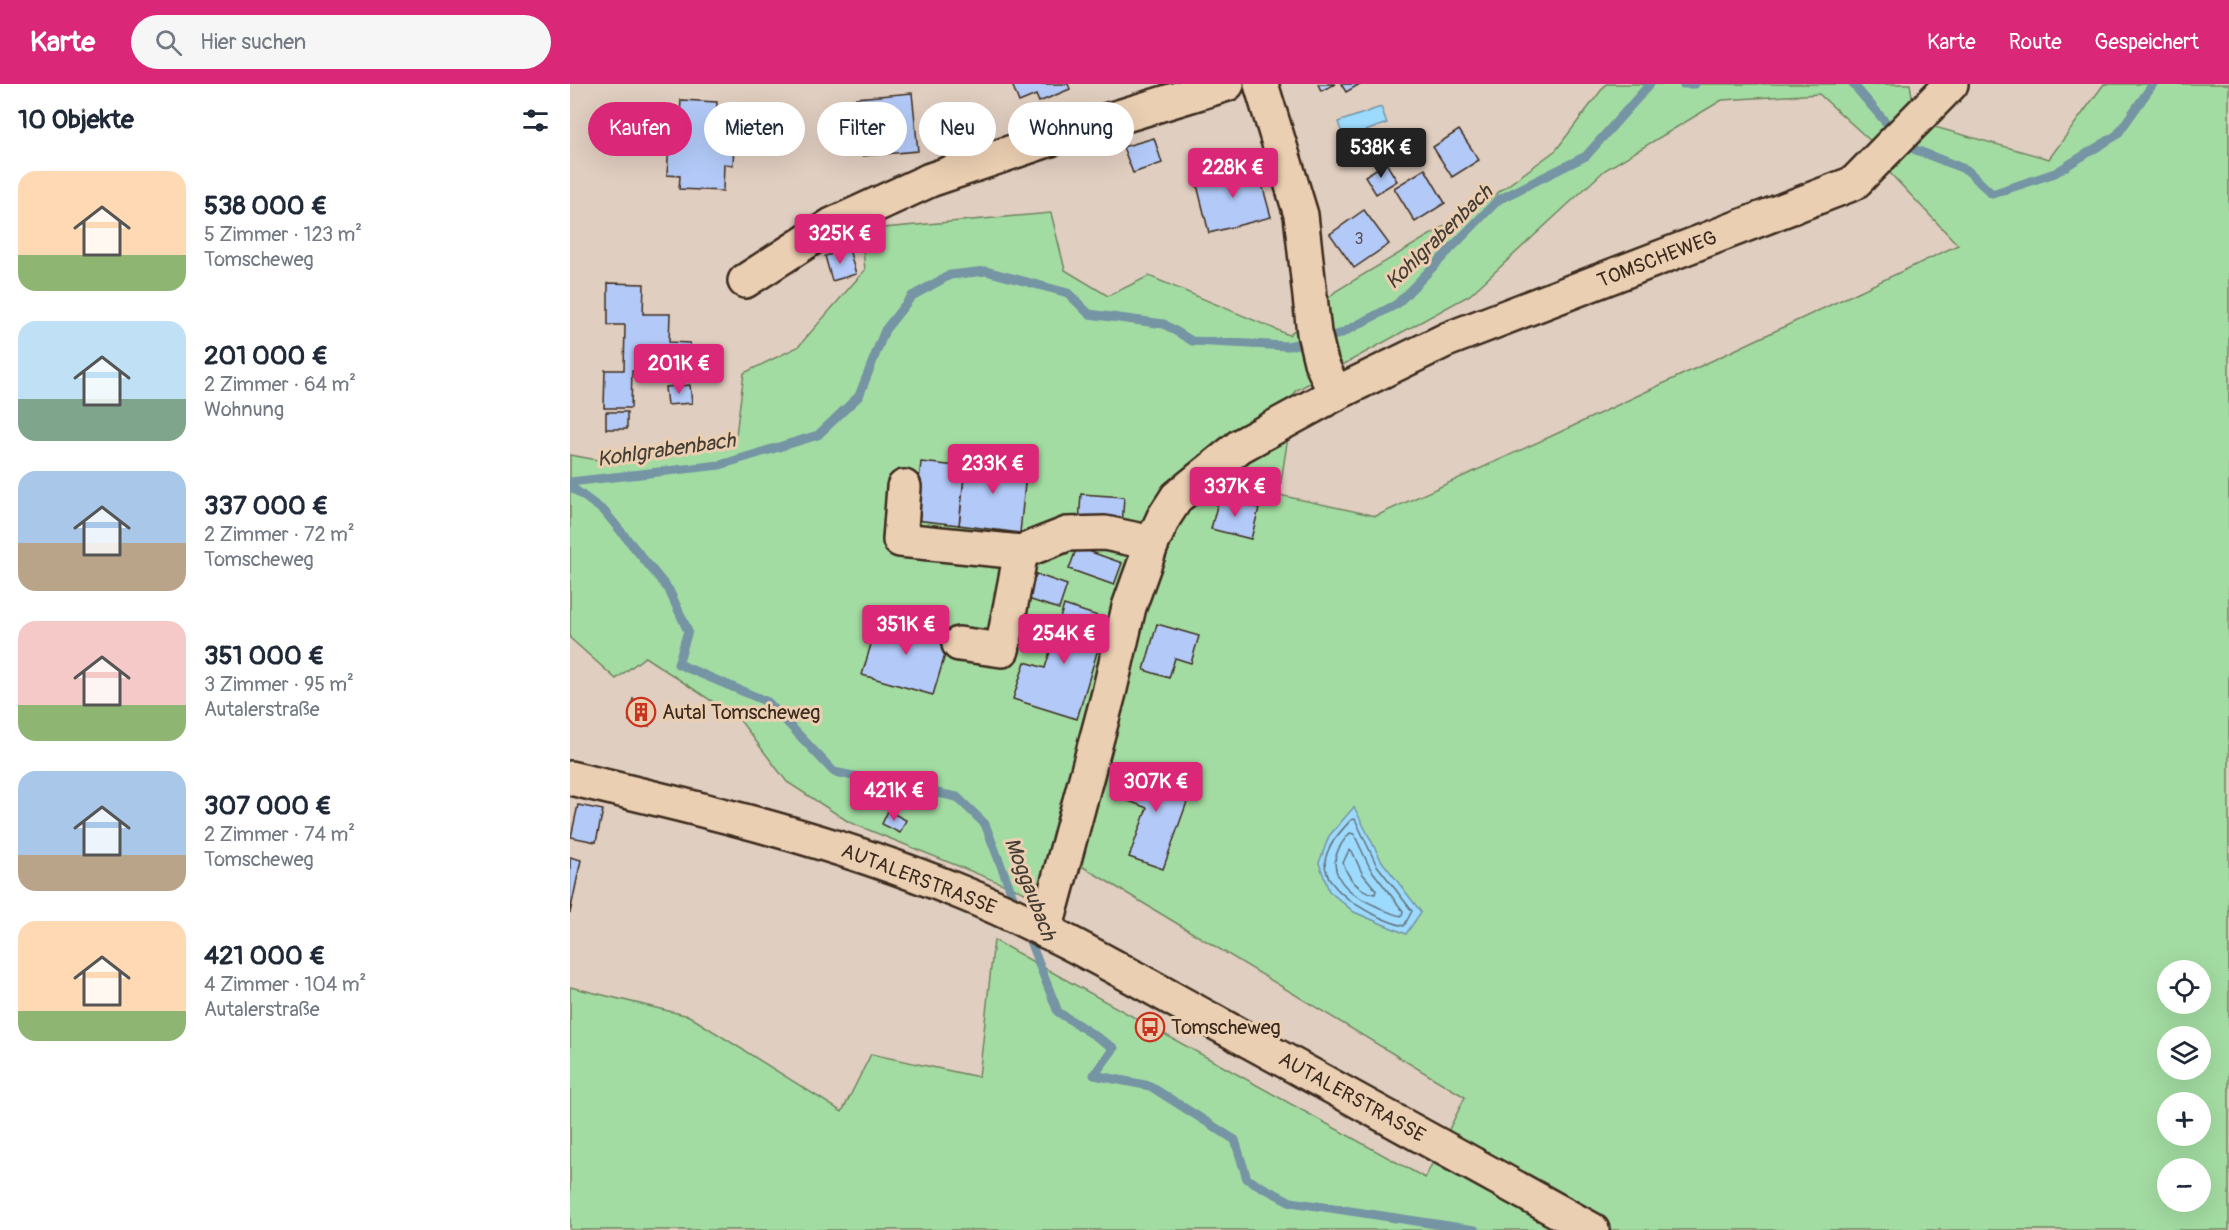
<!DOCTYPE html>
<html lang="de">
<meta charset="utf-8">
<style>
body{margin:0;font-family:Pangolin,sans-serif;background:#f6f6f7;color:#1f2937;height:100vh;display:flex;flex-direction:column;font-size:22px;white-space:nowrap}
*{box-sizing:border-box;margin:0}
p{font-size:20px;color:#747a83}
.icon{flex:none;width:33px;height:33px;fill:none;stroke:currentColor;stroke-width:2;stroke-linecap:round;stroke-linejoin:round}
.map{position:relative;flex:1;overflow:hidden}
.sheet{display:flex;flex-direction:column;background:#fff;width:570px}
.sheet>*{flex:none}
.guide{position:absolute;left:18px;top:18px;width:570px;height:54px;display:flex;gap:12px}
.controls{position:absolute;left:1587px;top:876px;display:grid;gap:12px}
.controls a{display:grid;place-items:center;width:54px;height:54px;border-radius:50%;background:#fff;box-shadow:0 6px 24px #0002;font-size:30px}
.price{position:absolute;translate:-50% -51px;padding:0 14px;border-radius:6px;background:#db2777;color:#fff;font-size:20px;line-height:39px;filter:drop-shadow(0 2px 3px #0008)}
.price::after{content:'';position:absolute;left:50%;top:36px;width:18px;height:14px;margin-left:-9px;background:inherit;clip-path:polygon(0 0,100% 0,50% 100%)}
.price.active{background:#222;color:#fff}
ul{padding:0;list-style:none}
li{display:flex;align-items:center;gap:18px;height:150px;padding:0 18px}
li span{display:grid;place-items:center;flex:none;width:168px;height:120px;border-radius:18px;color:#555}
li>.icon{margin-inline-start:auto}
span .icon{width:72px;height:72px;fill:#fffc;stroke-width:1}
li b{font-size:26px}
h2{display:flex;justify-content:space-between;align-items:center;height:72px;padding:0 18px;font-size:26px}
.chip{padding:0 21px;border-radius:27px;background:#fff;box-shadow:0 6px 24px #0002;font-size:21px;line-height:54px}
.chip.active{background:#db2777;color:#fff}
header{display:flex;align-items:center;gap:36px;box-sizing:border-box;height:84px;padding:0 30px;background:#db2777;color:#fff}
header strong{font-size:28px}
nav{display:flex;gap:33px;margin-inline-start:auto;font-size:21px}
.search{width:420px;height:54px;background:#f6f6f7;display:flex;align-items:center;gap:15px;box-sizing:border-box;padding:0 21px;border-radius:33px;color:#747a83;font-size:22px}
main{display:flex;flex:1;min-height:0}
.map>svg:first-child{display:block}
.green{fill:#a3dca2;stroke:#6f8360;stroke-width:1.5;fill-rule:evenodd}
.water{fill:#9cdafe;stroke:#7594a4;stroke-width:1.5}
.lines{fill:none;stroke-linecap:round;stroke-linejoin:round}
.shore{stroke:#627078;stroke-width:1.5}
.stream{stroke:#7594a4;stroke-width:9}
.building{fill:#b3caf8;stroke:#3b2a1e;stroke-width:1.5}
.minor-casing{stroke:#3b2a1e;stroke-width:38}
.major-casing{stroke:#3b2a1e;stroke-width:38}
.minor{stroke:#ebcfb2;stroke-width:33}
.major{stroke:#ebcfb2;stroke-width:33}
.labels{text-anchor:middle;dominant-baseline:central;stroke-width:6;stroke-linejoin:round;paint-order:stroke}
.number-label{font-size:16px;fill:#595254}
.street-label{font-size:20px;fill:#3b2a1e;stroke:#ebcfb2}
.poi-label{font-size:20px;fill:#3b2a1e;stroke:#ebcfb2;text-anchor:start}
.water-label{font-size:21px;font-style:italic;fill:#453c34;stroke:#ebcfb2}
</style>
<header>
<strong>Karte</strong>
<div class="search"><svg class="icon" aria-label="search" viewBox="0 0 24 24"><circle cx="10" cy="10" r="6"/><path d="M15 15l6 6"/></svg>Hier suchen</div>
<nav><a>Karte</a><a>Route</a><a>Gespeichert</a></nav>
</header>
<main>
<section class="sheet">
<h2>10 Objekte<svg class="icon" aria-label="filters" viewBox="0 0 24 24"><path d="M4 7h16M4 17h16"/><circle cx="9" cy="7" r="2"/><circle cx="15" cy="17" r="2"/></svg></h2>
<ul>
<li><span style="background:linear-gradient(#ffd9b3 70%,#8fb573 0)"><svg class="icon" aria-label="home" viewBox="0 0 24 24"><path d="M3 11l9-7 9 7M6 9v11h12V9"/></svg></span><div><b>538 000 €</b><p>5 Zimmer · 123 m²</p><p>Tomscheweg</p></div></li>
<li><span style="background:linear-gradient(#bfe0f5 65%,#7fa58c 0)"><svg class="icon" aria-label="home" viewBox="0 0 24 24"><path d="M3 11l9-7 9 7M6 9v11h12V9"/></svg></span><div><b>201 000 €</b><p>2 Zimmer · 64 m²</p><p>Wohnung</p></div></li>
<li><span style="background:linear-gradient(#a9c7e8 60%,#b9a48a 0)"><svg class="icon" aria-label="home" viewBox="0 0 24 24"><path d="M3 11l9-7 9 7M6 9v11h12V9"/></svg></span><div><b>337 000 €</b><p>2 Zimmer · 72 m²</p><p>Tomscheweg</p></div></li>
<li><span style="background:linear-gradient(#f6c9c9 70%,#8fb573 0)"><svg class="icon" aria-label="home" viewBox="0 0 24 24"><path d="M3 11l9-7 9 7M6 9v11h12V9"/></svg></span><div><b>351 000 €</b><p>3 Zimmer · 95 m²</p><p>Autalerstraße</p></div></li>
<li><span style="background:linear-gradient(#a9c7e8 70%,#b9a48a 0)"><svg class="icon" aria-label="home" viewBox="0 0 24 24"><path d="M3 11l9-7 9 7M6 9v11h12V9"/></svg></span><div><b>307 000 €</b><p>2 Zimmer · 74 m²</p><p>Tomscheweg</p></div></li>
<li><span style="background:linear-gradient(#ffd9b3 75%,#8fb573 0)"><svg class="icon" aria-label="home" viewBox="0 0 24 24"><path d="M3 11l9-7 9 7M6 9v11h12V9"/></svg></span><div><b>421 000 €</b><p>4 Zimmer · 104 m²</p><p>Autalerstraße</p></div></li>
</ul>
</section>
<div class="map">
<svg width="1659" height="1146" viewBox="0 0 1659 1146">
<rect width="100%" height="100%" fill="#e0cec0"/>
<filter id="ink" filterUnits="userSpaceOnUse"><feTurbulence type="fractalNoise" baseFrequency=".0167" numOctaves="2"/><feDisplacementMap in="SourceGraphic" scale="12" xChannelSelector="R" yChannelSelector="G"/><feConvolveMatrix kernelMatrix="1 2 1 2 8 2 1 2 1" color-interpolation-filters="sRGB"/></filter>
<g filter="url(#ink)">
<path class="green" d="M1036 0H1340L1343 19 1304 60 1249 10 1152 16 1035 86 900 211 725 307 709 411 806 432 986 350 1388 161 1319 88 1365 43 1479 75 1534 0H1659V1146H0V903L119 932 272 1028 301 970 409 993 424 856 855 1094 895 1013 480 763 465 813 279 738 217 698 169 635 75 573 46 595 0 554V371L49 380 166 351 174 289 228 263 295 186 291 146 481 129 495 186 538 212 579 192 719 251 766 207 915 118 986 66ZM1598 886H1630V920H1598ZM1598 952H1630V986H1598ZM1598 1018H1630V1052H1598ZM1598 1084H1630V1118H1598Z"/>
<g class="water">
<path d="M811 23 817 39 774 55 768 38Z"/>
<path d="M784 723 811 776 851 828 836 850 784 828 759 807 749 779 759 752Z"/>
</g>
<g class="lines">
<g class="shore">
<path d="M785 735 806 780 842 827 834 842C809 836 755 810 755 779 756 762 771 747 781 736Z"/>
<path d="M780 749 784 750 800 784 833 827 832 832C823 831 814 826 806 822 771 807 749 782 780 749Z"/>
<path d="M779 766 782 767 792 789 806 806 805 810C789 808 778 794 773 779Z"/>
</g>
<g class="stream">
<path d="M1113 0H1125"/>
<path d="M1283 0 1336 62 1397 86 1422 110 1485 89 1547 51 1583 0"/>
<path d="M0 398 150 381 248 351 289 312 315 246 342 212 380 191 416 187 498 209 519 230 594 240 622 257 718 262 770 250 827 220 928 116 1016 72 1080 0"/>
<path d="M0 402 35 428 99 506 118 547 108 580 198 618 264 688 387 713 415 740 447 823"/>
<path d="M456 847 488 928 544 964 524 991 580 1002 665 1056 677 1095 721 1118 905 1146"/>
</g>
</g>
<g class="building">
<path d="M442 0H498L500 5 469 18 466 11 449 18Z"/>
<path d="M748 0H765L751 7Z"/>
<path d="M771 0H790L776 8Z"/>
<path d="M342 9 348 67 292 72 291 62 277 63 274 35 288 34 286 14Z"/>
<path d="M111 16 147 18 145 51H156L155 60 164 61 163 81 154 80 153 107 109 105 110 92 97 91 100 45 109 46Z"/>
<path d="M889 46 909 76 882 93 863 63Z"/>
<path d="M584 54 592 79 563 89 553 63Z"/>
<path d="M816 79 827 97 806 110 795 92Z"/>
<path d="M687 82 701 133 639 149 626 97Z"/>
<path d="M855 85 875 119 845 138 824 104Z"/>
<path d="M794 126 819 160 784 184 760 150Z"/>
<path d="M279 165 286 190 262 197 255 172Z"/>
<path d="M38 199 74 200 73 230H100L99 258 120 259V289L62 287 61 324H34L35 286H54L55 241H38Z"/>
<path d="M120 301 122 319 97 321 95 303Z"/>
<rect x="36" y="328" width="21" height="17"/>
<path d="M396 373 457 379 450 449 389 441Z"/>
<path d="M351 378 395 383 389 441 345 436Z"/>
<path d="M511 410 554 413 552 442 509 439Z"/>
<path d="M649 414 689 424 681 455 641 445Z"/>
<path d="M507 463 552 479 544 501 499 485Z"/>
<path d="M466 490 497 501 489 525 458 515Z"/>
<path d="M494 521 537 535 507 635 443 615 455 578 475 584Z"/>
<path d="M309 533 380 554 363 611 292 591Z"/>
<path d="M587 540 629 552 621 579 605 574 599 594 574 586Z"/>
<path d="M63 615 84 620 79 642 59 637Z"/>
<path d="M584 683 610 692 608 699 622 704 593 785 559 773 577 724 546 712 555 688 579 697Z"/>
<path d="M8 721 33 726 26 758 1 753Z"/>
<path d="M318 727 336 736 330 749 312 740Z"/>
<path d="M0 773 11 776 0 829Z"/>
</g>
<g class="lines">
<g class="minor-casing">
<g id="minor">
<path d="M691 0 731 131 744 249 751 278 765 310"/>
<path d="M175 197 262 141 360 96 519 42 657 0"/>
<path d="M334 403 330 456 451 468 497 450 535 449 582 459"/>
<path d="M389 560 432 566 451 468"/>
<path d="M475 847 539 609 559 523 582 459 594 433 607 413 670 362 765 310 876 256 1284 99 1381 0"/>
</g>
</g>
<g class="major-casing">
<path id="major" d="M0 694C132 725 264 756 390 808 477 843 559 891 641 936 768 1005 895 1076 1022 1146"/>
</g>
<use href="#minor" class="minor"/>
<use href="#major" class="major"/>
</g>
</g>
<defs>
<g id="building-ring" transform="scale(1.5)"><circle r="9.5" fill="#ebcfb2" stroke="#c8321e" stroke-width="1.5"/><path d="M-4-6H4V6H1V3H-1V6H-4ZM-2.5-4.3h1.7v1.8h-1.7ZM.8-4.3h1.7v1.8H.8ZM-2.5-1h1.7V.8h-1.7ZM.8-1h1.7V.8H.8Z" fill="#c8321e"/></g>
<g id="bus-ring" transform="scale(1.5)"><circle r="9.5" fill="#ebcfb2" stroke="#c8321e" stroke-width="1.5"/><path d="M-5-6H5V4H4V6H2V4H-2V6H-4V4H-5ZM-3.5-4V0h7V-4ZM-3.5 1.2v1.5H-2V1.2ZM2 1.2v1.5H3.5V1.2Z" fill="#c8321e"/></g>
</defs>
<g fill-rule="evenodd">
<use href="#building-ring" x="71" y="628"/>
<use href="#bus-ring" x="580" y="943"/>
</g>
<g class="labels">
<g class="number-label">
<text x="789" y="155">3</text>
</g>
<g class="street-label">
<text transform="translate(1087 175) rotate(-21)">TOMSCHEWEG</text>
<text transform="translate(349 795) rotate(21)">AUTALERSTRASSE</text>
<text transform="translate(782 1013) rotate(29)">AUTALERSTRASSE</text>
</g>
<g class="poi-label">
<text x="92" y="628">Autal Tomscheweg</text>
<text x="601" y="943">Tomscheweg</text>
</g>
<g class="water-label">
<text transform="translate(869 153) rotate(-44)">Kohlgrabenbach</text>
<text transform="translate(96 366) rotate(-8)">Kohlgrabenbach</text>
<text transform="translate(460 805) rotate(69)">Moggaubach</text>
</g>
</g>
</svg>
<div class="controls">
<a><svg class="icon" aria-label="locate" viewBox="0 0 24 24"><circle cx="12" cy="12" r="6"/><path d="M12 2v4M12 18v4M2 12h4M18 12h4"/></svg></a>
<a><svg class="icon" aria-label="layers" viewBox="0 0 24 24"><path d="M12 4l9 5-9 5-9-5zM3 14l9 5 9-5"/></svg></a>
<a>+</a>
<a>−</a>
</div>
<b class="price active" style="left:811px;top:95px">538K €</b>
<b class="price" style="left:663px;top:115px">228K €</b>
<b class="price" style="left:270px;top:181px">325K €</b>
<b class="price" style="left:109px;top:311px">201K €</b>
<b class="price" style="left:423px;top:411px">233K €</b>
<b class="price" style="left:665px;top:434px">337K €</b>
<b class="price" style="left:336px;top:572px">351K €</b>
<b class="price" style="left:494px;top:581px">254K €</b>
<b class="price" style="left:586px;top:729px">307K €</b>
<b class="price" style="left:324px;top:738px">421K €</b>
<div class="guide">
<a class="chip active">Kaufen</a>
<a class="chip">Mieten</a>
<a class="chip">Filter</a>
<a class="chip">Neu</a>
<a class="chip">Wohnung</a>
</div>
</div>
</main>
